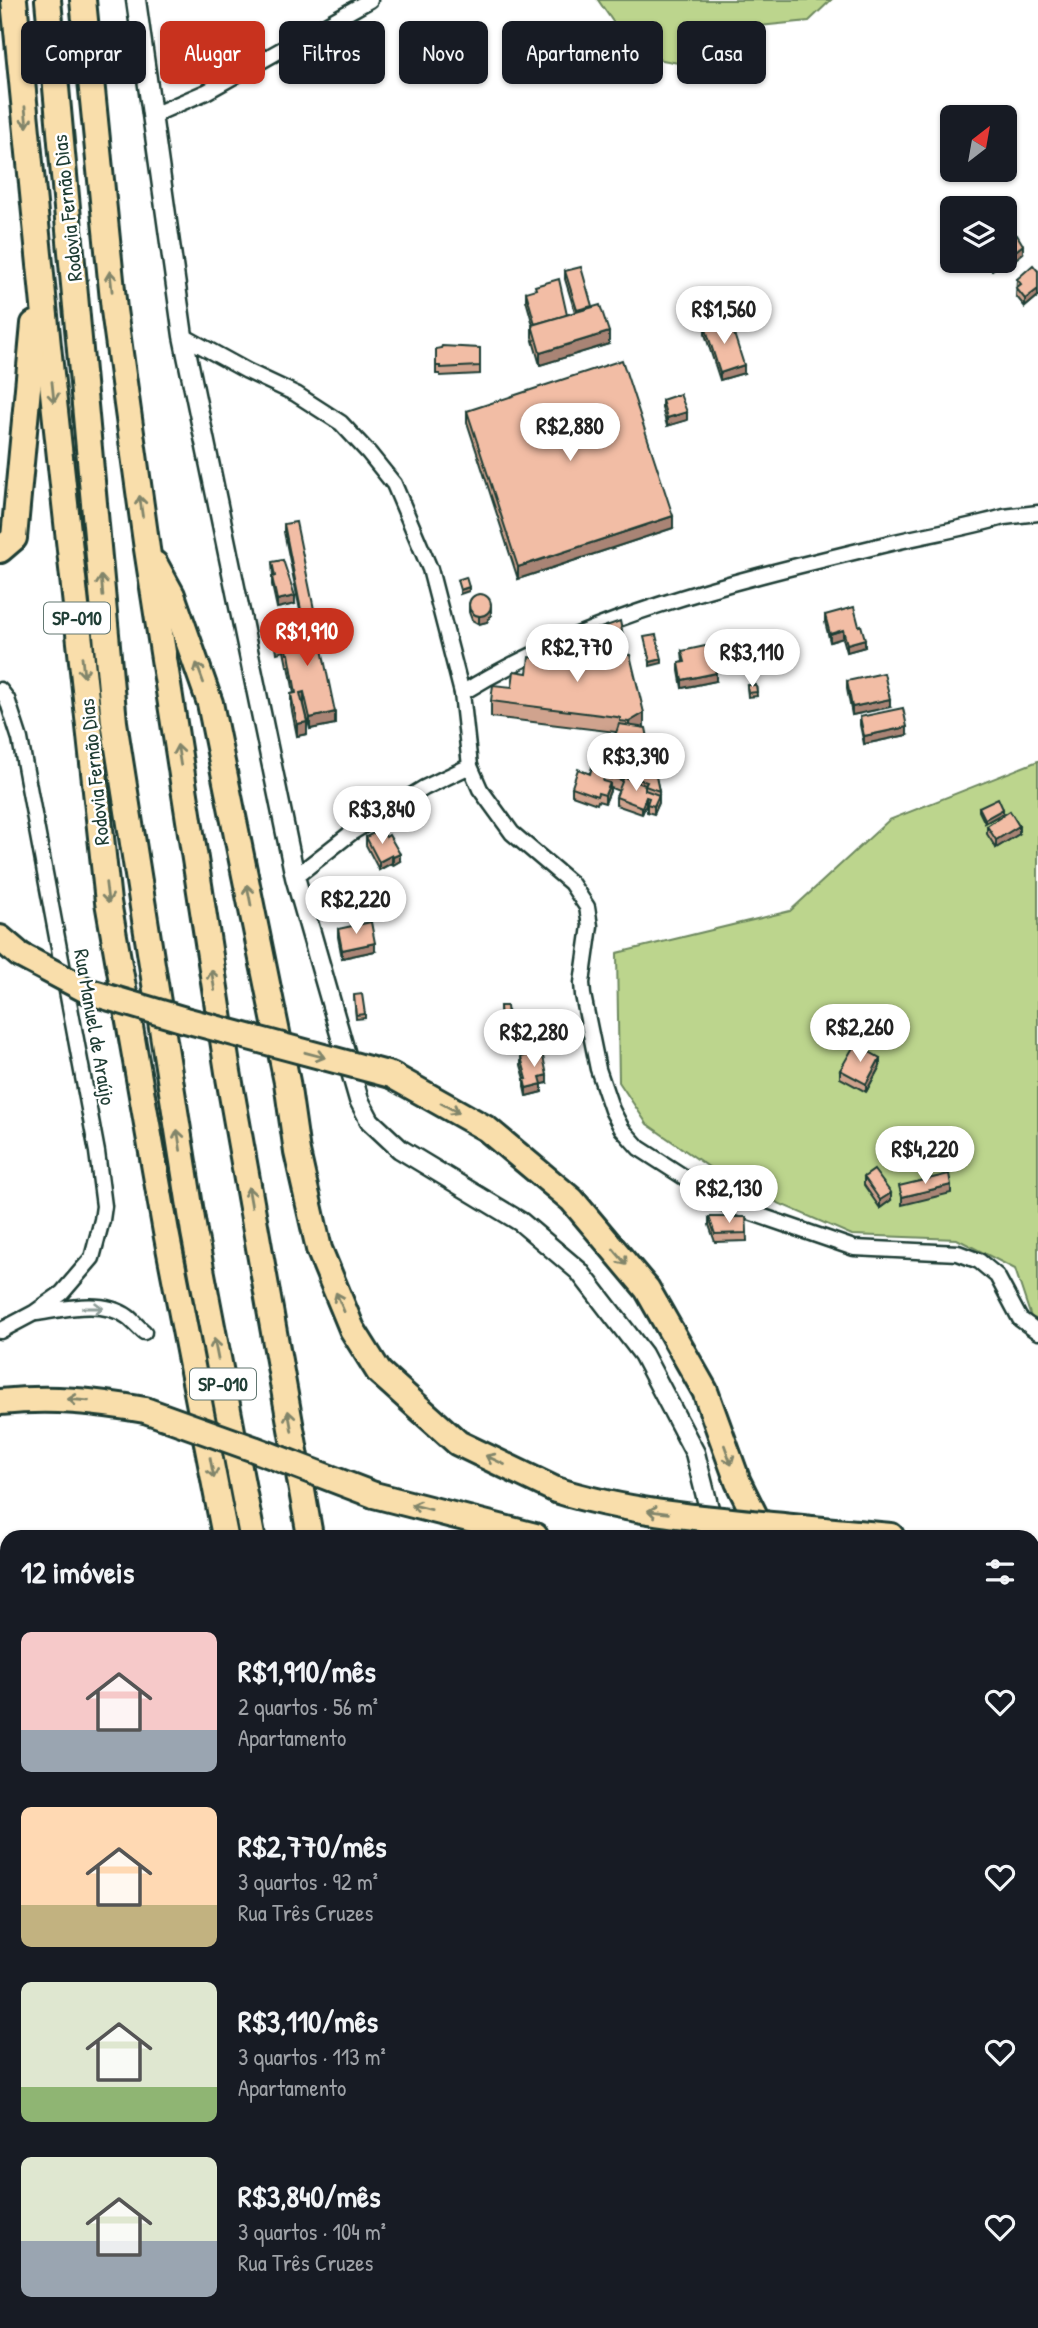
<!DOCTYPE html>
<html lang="pt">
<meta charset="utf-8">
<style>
body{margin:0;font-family:"Patrick Hand",sans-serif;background:#20242c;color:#f1f3f6;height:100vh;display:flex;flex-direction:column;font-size:26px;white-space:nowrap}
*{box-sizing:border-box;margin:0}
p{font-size:23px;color:#9ea1a6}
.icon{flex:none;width:38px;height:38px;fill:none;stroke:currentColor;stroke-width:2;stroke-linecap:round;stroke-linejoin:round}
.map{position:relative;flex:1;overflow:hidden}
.drawer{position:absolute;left:0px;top:1530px;width:1040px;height:800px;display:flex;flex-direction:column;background:#171b24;border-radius:21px 21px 0 0;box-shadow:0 2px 5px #0004}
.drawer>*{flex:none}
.hud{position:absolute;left:21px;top:21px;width:998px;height:63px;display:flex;gap:14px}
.needle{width:46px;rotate:31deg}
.controls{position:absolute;left:940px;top:105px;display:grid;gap:14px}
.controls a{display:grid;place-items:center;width:77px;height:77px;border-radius:10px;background:#171b24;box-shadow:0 2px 5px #0004;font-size:35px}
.price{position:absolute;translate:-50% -60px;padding:0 16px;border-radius:24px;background:#fff;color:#222;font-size:23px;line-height:46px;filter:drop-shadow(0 2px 4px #0008)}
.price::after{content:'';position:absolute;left:50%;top:42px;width:21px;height:16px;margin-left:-10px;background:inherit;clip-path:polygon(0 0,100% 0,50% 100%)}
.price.current{background:#c8321e;color:#fff}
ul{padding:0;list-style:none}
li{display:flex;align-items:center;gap:21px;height:175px;padding:0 21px}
li span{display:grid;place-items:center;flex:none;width:196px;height:140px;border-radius:10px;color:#555}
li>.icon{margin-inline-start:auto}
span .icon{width:84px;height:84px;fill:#fffc;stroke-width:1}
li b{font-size:30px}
h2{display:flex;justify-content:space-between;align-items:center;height:84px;padding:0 21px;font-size:30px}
.tag{padding:0 24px;border-radius:10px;background:#171b24;box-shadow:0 2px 5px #0004;font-size:24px;line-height:63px}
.tag.current{background:#c8321e;color:#fff}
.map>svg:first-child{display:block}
.green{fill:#bcd58d;stroke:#6e8960;stroke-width:2}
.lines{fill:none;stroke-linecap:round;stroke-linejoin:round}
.minor-casing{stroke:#1f3d34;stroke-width:19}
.tertiary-casing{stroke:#1f3d34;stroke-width:23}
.motorway-casing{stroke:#1f3d34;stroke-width:30}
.minor{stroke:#fff;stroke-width:14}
.tertiary{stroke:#fff;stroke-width:18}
.motorway{stroke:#f9deab;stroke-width:24}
.motorway-bridge-casing{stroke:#1f3d34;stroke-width:30;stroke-linecap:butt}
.motorway-bridge{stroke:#f9deab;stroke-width:24}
.wall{fill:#d0a38e;stroke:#1f3d34;stroke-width:2}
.shaded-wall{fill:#a98474;stroke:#1f3d34;stroke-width:2}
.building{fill:#f2bda5;stroke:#1f3d34;stroke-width:2}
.oneway{stroke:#81856a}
.oneway2{stroke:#8f9e9a}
.labels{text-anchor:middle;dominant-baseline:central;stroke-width:5;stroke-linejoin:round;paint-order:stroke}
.shield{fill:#fff;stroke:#627771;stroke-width:2}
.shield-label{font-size:19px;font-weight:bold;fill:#1f3d34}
.street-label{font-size:21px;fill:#1f3d34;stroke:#fff}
</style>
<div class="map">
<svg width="1038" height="2328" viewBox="0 0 1038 2328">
<rect width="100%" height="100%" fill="#fff"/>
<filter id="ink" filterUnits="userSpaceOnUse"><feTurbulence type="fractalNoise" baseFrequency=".0143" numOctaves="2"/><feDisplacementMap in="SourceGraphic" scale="14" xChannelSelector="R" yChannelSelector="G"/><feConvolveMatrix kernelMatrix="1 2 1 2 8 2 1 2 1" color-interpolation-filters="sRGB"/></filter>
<g filter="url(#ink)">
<g class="green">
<path d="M598 0H831L809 21 750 27 724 52 694 66 636 55Z"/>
<path d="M1038 761V1320L1031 1317 1015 1269 957 1239 852 1235 732 1183 647 1124 619 1082 617 953 790 911 889 820Z"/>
</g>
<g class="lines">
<g class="minor-casing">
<g id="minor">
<path d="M153 115 206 92 370 0"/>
<path d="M183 336 247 371 296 394 341 423 369 453 394 484 430 569 462 693 470 766 480 789 512 833 571 883 587 907 590 926 582 983 583 995 598 1069 612 1110 622 1129 639 1148 726 1204 854 1248 958 1253 979 1261 997 1276 1020 1319 1038 1332"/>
<path d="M0 690 7 699 20 739 97 1152 104 1206 102 1220 92 1258 62 1293 34 1313 0 1331"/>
<path d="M462 693C592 613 743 579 891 543 929 534 967 528 1004 517L1038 513"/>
<path d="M295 877 351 833 424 788 470 766"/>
<path d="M36 1313C64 1309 103 1299 128 1317 133 1321 138 1327 144 1332"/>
<path d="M1032 1983 1038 1982"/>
<path d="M0 2278 7 2283"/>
<path d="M48 2322 53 2328"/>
<path d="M886 2322 888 2328"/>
</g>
</g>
<g class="tertiary-casing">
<g id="tertiary">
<path d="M136 0 183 336 295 877 359 1100 370 1121 400 1149 521 1222 579 1271 643 1354 695 1453 716 1536"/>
<path d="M534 2322 535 2328"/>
</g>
</g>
<g class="motorway-casing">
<g id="motorway">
<path d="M14 0 48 346 108 902 166 1232 225 1536"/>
<path d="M48 0 114 722 194 1232 252 1536"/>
<path d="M83 0 114 310 147 549 228 1072 310 1536"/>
<path d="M0 550 14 538 34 324"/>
<path d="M155 564 172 595 210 703 287 1082 297 1152 319 1249 352 1329 379 1372 458 1443 556 1490"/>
<path d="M0 938 20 955"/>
<path d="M391 1075 487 1129 572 1200 647 1289 705 1391 738 1482 765 1536"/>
<path d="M0 1402C52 1397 94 1401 145 1410"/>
<path d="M374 1495 535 1536"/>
<path d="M823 1530 891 1536"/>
<path d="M1032 1559 1038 1560"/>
<path d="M1032 1811 1038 1812"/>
<path d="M1032 1885 1038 1884"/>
<path d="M0 2211 7 2217"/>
<path d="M122 2322 126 2328"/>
<path d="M332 2322 333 2328"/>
<path d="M362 2322 363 2328"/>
<path d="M416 2322V2328"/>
<path d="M476 2322V2328"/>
</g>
</g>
<use href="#minor" class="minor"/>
<use href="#tertiary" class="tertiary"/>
<use href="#motorway" class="motorway"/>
<g class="motorway-bridge-casing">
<g id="motorway-bridge">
<path d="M20 955 90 992 185 1020 391 1075"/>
<path d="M145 1410 254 1449 374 1495"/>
<path d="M556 1490C642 1517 734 1520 823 1530"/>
</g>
</g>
<use href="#motorway-bridge" class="motorway-bridge"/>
</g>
<g class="wall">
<path d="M1004 245 1023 253 1008 265 1004 261Z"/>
<path d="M984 261H1003L992 270Z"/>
<path d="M565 271 592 307 609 344 540 365 532 337V325H533L526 300V292L567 315 575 312 565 279Z"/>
<path d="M1038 271V296L1025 307 1016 296 1017 279Z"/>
<path d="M705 326 744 373 720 380 705 334Z"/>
<path d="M480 348V374L440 376V374H436V349Z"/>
<path d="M662 400 687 420 667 426 662 408Z"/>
<path d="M467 411 673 528 518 579 467 422Z"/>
<path d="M284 524 316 627H314L335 724 310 729 304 704H303L307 734 297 736 291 706V694L294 693 289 666H287L284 651 277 653 274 635V623L302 620 284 532Z"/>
<path d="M272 562 295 604 277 608 272 585V577H273Z"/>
<path d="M469 604 491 615 487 622 479 624 472 620 469 612Z"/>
<path d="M825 615 859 626 865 647 847 652 843 638 830 642 825 622Z"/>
<path d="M598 629 624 648 613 652 644 727 659 791V803V802L654 814 647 812V805H646L642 814 616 805V797L619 791 611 788 610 787V791L605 803 598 801 597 804 572 795V787L609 757V754L616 732 491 717V701L512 687 527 673 552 660 607 651 600 647 598 637Z"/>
<path d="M682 651 716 681 682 688 679 671V663L683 662Z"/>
<path d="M847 681 890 707 852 715 847 689Z"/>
<path d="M747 685H756L757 696 748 697Z"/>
<path d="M860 717 907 735 864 744 860 725Z"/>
<path d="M979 807 1003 813 985 823 979 811Z"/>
<path d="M987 826 1019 834 996 848 987 834Z"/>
<path d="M366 837 400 861 393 865 392 863 379 870 366 845Z"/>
<path d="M338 929 375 951 342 958 338 937Z"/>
<path d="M354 995 365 1014V1018L356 1019Z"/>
<path d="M500 1006H507L508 1021 501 1022Z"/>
<path d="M521 1057 547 1083 542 1084V1092L526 1096 524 1087V1079H525L521 1065Z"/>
<path d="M880 1066 866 1092 840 1078V1070Z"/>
<path d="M864 1177 891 1200 880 1208 864 1185Z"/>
<path d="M709 1217H746L747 1241 715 1242 709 1225Z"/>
<path d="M1038 2174V2200L1033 2192V2177Z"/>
<path d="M571 2322H594V2328L571 2327Z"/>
</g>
<g class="shaded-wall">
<path d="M1012 231V235L1004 240V236Z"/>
<path d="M1023 245V253L1008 265V257Z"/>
<path d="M994 261H1003L992 270V262Z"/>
<path d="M1038 289V296L1025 307V299Z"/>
<path d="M609 332V344L540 365V353Z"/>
<path d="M744 365V373L720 380V373Z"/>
<path d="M687 412V420L667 426V418Z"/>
<path d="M673 516V528L518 579V567Z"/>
<path d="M469 587V591L460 594V590Z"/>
<path d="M295 596V604L277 608V600Z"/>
<path d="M491 607V615L487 622 479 624V617Z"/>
<path d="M316 619V627L304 629V621Z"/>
<path d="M843 630V638L830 642V634Z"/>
<path d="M865 639V647L847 652V644Z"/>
<path d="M624 640V648L609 653V646Z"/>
<path d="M662 659V663L650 666V662Z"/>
<path d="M716 673V681L682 688V680Z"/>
<path d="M304 692V704L300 705V693Z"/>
<path d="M890 699V707L852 715V707Z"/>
<path d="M335 712V724L310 729V718Z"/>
<path d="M644 713V728L629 737V722Z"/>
<path d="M307 722V734L297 736V724Z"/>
<path d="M907 727V735L864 744V736Z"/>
<path d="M610 783V791L605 803V795Z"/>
<path d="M659 795V803L654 814V806Z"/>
<path d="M646 797V805L642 814V807Z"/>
<path d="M1003 809V813L985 823V819Z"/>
<path d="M1019 826V834L996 848V840Z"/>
<path d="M400 854V861L393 865V857Z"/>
<path d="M392 855V863L379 870V862Z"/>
<path d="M375 943V951L342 958V950Z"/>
<path d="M880 1058V1066L866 1092V1084Z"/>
<path d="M547 1075V1083L540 1085V1077Z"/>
<path d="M542 1084V1092L526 1096V1088Z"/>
<path d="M951 1185V1193L902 1205V1197Z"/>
<path d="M891 1193V1200L880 1208V1200Z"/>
</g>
<g class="building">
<path d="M1004 222 1012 231 1004 236Z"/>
<path d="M1017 235 1023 245 1008 257 1004 253V245Z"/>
<path d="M1033 265 1038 271V289L1025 299 1016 288 1021 284 1017 279Z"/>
<path d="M581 267 592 306 577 310 565 271Z"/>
<path d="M559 279 567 315 535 324 526 292 536 289 535 286Z"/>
<path d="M600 305 609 332 540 353 532 325Z"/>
<path d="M729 318 744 365 720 373 705 326Z"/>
<path d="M442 346 480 348V366L440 368V366H436V349L441 348Z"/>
<path d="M622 360 673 516 518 567 467 411Z"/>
<path d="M680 394 687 412 667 418 662 400Z"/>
<path d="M296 522 316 619H312L303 620 284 524Z"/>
<path d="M283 560 295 596 277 600 272 577 275 576 272 562Z"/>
<path d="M466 577 469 587 460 590 457 580Z"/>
<circle cx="480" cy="605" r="11"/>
<path d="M854 607 859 626 861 625 865 639 847 644 843 630 830 634 825 615Z"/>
<path d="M312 619 314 630H318L335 712 310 718 304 692 300 693 307 722 297 724 291 694 296 693 289 654H287L284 640 277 641 274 623Z"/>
<path d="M620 621 624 640 609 646 600 639 598 629Z"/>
<path d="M656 635 662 659 650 662 644 637Z"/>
<path d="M555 644 630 655 644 713 629 722 620 721V718L617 717 491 701 493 685 512 687 514 671 527 673 529 657 552 660Z"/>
<path d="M710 645 716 673 682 680 679 663 685 662 682 651Z"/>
<path d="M884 673 890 699 852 707 847 681Z"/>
<path d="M747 685H756L757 692 748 693Z"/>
<path d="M903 708 907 727 864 736 860 717Z"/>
<path d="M619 724 646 728 659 791 645 786 647 782 624 774 621 780 611 777 618 756 609 754Z"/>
<path d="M596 753 616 760 611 779 605 777 603 781 610 783 605 795 598 793 597 796 572 787 578 769 590 774Z"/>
<path d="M624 777 645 785V790L659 795 654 806 647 804 649 798 646 797 642 807 616 797Z"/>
<path d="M998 798 1003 809 985 819 979 807Z"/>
<path d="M1010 811 1019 826 996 840 987 826Z"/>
<path d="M381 829 386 837 389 835 400 854 393 857 392 855 379 862 366 837Z"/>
<path d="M371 922 375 943 342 950 338 929Z"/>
<path d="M362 994 365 1014 356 1015 354 995Z"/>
<path d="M500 1006H507L508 1017 501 1018Z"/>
<path d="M855 1044 880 1058 866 1084 840 1070Z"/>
<path d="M542 1052 547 1075 540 1077 542 1084 526 1088 524 1079H527L521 1057Z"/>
<path d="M874 1170 891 1193 880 1200 864 1177Z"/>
<path d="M949 1174 951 1185 902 1197 899 1186Z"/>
<path d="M709 1217H746L747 1233 715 1234Z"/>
<path d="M1038 2174V2185L1033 2177Z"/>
<path d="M571 2322H594V2326L582 2327V2323Z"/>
</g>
<defs><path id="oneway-shaft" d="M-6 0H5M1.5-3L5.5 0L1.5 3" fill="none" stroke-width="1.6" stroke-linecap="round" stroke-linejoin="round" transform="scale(1.75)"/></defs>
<g class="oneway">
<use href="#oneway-shaft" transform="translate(26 117) rotate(84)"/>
<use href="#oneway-shaft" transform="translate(111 281) rotate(-96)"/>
<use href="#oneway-shaft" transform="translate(53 392) rotate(84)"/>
<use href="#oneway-shaft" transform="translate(141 506) rotate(-98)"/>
<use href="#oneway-shaft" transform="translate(102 586) rotate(-95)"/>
<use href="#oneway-shaft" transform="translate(83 667) rotate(84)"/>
<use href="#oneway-shaft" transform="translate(200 673) rotate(-110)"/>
<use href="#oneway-shaft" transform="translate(179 755) rotate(-99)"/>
<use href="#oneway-shaft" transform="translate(107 893) rotate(83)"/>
<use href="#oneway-shaft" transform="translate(249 895) rotate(-101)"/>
<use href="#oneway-shaft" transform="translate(213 980) rotate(-99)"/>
<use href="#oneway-shaft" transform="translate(315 1055) rotate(15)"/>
<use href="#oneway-shaft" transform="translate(450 1108) rotate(29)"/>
<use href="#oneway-shaft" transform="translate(179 1140) rotate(-99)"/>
<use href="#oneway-shaft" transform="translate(250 1197) rotate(-100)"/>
<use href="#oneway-shaft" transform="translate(620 1257) rotate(50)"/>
<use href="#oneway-shaft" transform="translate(340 1302) rotate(-113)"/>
<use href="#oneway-shaft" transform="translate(216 1349) rotate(-101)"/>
<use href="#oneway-shaft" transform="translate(78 1400) rotate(-175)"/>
<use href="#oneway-shaft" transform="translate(290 1421) rotate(-100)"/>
<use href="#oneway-shaft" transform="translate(728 1455) rotate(70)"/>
<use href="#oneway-shaft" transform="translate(495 1460) rotate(-155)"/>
<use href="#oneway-shaft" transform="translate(212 1468) rotate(79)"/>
<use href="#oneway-shaft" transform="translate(421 1507) rotate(-166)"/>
<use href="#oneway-shaft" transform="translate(658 1512) rotate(-173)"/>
</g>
<use class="oneway2" href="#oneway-shaft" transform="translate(93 1308)"/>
</g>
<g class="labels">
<g class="shield">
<rect x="44" y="602.5" width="66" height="31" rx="5"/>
<rect x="190" y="1368.5" width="66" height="31" rx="5"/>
</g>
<g class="shield-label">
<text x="77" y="618">SP-010</text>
<text x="223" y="1384">SP-010</text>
</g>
<g class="street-label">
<text transform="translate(67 208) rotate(-96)">Rodovia Fernão Dias</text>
<text transform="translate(94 772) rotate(-96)">Rodovia Fernão Dias</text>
<text transform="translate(95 1027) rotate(80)">Rua Manuel de Araújo</text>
</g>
</g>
</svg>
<div class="controls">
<a><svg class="needle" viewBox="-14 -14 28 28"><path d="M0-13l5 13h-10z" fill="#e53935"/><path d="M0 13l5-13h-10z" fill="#9ea1a6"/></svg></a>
<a><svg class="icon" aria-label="layers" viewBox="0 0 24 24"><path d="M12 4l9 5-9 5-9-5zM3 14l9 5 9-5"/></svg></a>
</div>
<b class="price" style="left:724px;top:346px">R$1,560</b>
<b class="price" style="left:570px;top:463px">R$2,880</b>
<b class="price current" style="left:307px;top:668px">R$1,910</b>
<b class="price" style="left:577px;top:684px">R$2,770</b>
<b class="price" style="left:752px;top:689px">R$3,110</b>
<b class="price" style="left:636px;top:793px">R$3,390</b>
<b class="price" style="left:382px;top:846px">R$3,840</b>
<b class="price" style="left:356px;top:936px">R$2,220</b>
<b class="price" style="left:860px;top:1064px">R$2,260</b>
<b class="price" style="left:534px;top:1069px">R$2,280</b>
<b class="price" style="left:925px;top:1186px">R$4,220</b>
<b class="price" style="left:729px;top:1225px">R$2,130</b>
<div class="hud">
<a class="tag">Comprar</a>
<a class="tag current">Alugar</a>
<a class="tag">Filtros</a>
<a class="tag">Novo</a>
<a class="tag">Apartamento</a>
<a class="tag">Casa</a>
</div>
<section class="drawer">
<h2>12 imóveis<svg class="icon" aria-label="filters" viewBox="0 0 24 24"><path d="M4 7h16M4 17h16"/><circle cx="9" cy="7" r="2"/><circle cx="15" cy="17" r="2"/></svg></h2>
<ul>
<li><span style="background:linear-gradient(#f6c9c9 70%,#9aa5b1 0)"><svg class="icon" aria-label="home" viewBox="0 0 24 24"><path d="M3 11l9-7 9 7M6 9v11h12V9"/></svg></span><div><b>R$1,910/mês</b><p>2 quartos · 56 m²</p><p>Apartamento</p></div><svg class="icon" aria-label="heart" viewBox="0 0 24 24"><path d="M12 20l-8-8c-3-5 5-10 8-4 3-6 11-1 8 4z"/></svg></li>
<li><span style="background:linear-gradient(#ffd9b3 70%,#c2b280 0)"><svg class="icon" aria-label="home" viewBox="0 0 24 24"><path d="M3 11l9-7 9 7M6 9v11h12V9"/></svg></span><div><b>R$2,770/mês</b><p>3 quartos · 92 m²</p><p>Rua Três Cruzes</p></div><svg class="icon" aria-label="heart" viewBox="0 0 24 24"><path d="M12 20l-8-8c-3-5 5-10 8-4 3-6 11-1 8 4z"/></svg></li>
<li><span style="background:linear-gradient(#dfe7d0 75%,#8fb573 0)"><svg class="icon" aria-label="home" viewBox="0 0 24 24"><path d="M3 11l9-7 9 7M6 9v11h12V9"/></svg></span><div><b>R$3,110/mês</b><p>3 quartos · 113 m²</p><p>Apartamento</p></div><svg class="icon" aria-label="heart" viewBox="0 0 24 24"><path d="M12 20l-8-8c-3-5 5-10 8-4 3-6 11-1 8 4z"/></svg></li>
<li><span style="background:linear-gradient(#dfe7d0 60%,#9aa5b1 0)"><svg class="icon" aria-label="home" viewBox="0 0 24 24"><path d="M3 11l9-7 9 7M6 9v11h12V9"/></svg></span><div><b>R$3,840/mês</b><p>3 quartos · 104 m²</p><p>Rua Três Cruzes</p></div><svg class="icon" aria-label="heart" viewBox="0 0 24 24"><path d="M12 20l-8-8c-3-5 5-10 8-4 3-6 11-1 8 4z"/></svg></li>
</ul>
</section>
</div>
